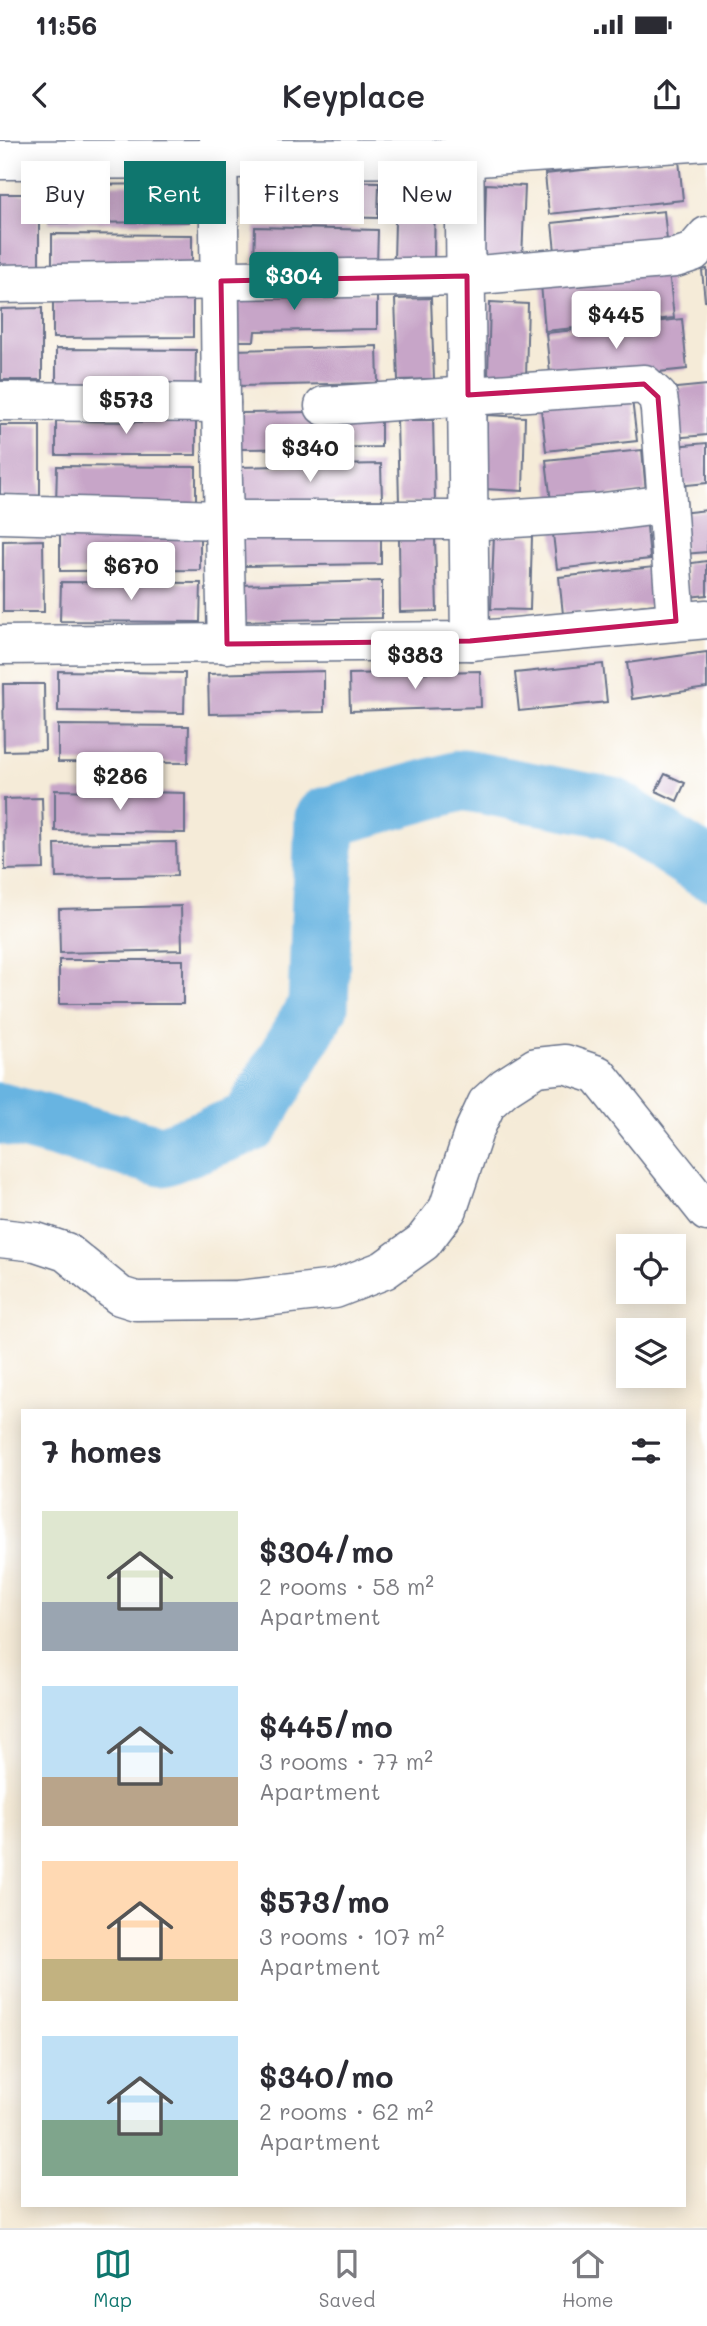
<!DOCTYPE html>
<meta charset="utf-8">
<style>
body{margin:0;font-family:Mali,sans-serif;background:#f7f7f7;color:#2b2b33;height:100vh;display:flex;flex-direction:column;font-size:26px;white-space:nowrap}
*{box-sizing:border-box;margin:0}
p{font-size:23px;color:#7c7c81}
.icon{flex:none;width:38px;height:38px;fill:none;stroke:currentColor;stroke-width:2;stroke-linecap:round;stroke-linejoin:round}
.map{position:relative;flex:1;overflow:hidden}
.sheet{position:absolute;left:21px;top:1269px;width:665px;height:798px;display:flex;flex-direction:column;background:#fff;border-radius:0px;box-shadow:0 4px 18px #0003}
.sheet>*{flex:none}
.banner{position:absolute;left:21px;top:21px;width:665px;height:63px;display:flex;gap:14px}
.fabs{position:absolute;left:616px;top:1094px;display:grid;gap:14px}
.fabs a{display:grid;place-items:center;width:70px;height:70px;border-radius:0px;background:#fff;box-shadow:0 4px 18px #0003;font-size:35px}
.price{position:absolute;translate:-50% -60px;padding:0 16px;border-radius:7px;background:#fff;color:#222;font-size:23px;line-height:46px;filter:drop-shadow(0 2px 4px #0008)}
.price::after{content:'';position:absolute;left:50%;top:42px;width:21px;height:16px;margin-left:-10px;background:inherit;clip-path:polygon(0 0,100% 0,50% 100%)}
.price.current{background:#0f766e;color:#fff}
ul{padding:0;list-style:none}
li{display:flex;align-items:center;gap:21px;height:175px;padding:0 21px}
li span{display:grid;place-items:center;flex:none;width:196px;height:140px;border-radius:0px;color:#555}
li>.icon{margin-inline-start:auto}
span .icon{width:84px;height:84px;fill:#fffc;stroke-width:1}
li b{font-size:30px}
h2{display:flex;justify-content:space-between;align-items:center;height:84px;padding:0 21px;font-size:30px}
.pill{padding:0 24px;border-radius:0px;background:#fff;box-shadow:0 4px 18px #0003;font-size:24px;line-height:63px}
.pill.current{background:#0f766e;color:#fff}
.status{display:flex;justify-content:space-between;align-items:center;height:49px;padding:0 35px;background:#fff;direction:ltr}
.status svg{height:19px;fill:currentColor}
header{display:flex;justify-content:space-between;align-items:center;height:91px;padding:0 21px;background:#fff;font-size:32px;font-weight:600}
.tabs{display:flex;justify-content:space-around;align-items:center;height:98px;border-top:2px solid #e1e1e2;background:#fff;font-size:19px;color:#7c7c81}
.tabs a{display:grid;justify-items:center;gap:4px}
.tabs .current{color:#0f766e}
.map>svg:first-child{display:block}
.lines{fill:none;stroke-linecap:round;stroke-linejoin:round}
.river{stroke:#68b4e1;stroke-width:61}
.building{fill:#c7a5c8}
.minor-casing{stroke:#677189;stroke-width:41}
.minor{stroke:#fff;stroke-width:38}
.marked{fill:none;stroke:#c2185b;stroke-width:5;stroke-linejoin:round}
</style>
<div class="status"><b>11:56</b><svg viewBox="0 0 49 12"><path d="M0 12V9h3v3zM5 12V6h3v6zM10 12V3h3v9zM15 12V0h3v12zM26 1h20v11H26zM47 4h2v5h-2z"/></svg></div>
<header><svg class="icon" aria-label="back" viewBox="0 0 24 24"><path d="M15 5l-7 7 7 7"/></svg>Keyplace<svg class="icon" aria-label="share" viewBox="0 0 24 24"><path d="M12 15V3M7 8l5-5 5 5M5 13v7h14v-7"/></svg></header>
<div class="map">
<svg width="707" height="2088" viewBox="0 0 707 2088">
<rect width="100%" height="100%" fill="#fff"/>
<filter id="ink" filterUnits="userSpaceOnUse"><feTurbulence type="fractalNoise" baseFrequency=".0143" numOctaves="2"/><feDisplacementMap in="SourceGraphic" scale="14" xChannelSelector="R" yChannelSelector="G"/><feConvolveMatrix kernelMatrix="1 2 1 2 8 2 1 2 1" color-interpolation-filters="sRGB"/></filter>
<filter id="wash" filterUnits="userSpaceOnUse"><feTurbulence type="fractalNoise" baseFrequency=".00686" numOctaves="4" result="noise"/><feDisplacementMap in="SourceGraphic" scale="28" xChannelSelector="R" yChannelSelector="G"/><feGaussianBlur stdDeviation="1.57" result="paint"/><feColorMatrix in="noise" values="0 0 0 0 0 0 0 0 0 0 0 0 0 0 0 0 0 1.4 0 .05"/><feComposite in="paint" operator="in"/></filter>
<g filter="url(#wash)">
<rect width="100%" height="100%" fill="#f5ebd8"/>
<g class="lines">
<path class="river" d="M0 973 162 1016 251 982 318 866 325 678 463 640 613 668 707 729"/>
</g>
<g id="blocks">
<g class="building">
<path d="M679 20 683 60 549 74 545 34Z"/>
<path d="M255 39 379 42 378 78 254 75Z"/>
<path d="M396 43 435 44 434 122 394 121Z"/>
<path d="M189 44V82L49 83V45Z"/>
<path d="M486 44 525 46 522 119 484 118Z"/>
<path d="M0 54H39V125L0 126Z"/>
<path d="M664 71 668 110 556 121 552 83Z"/>
<path d="M255 87 378 90 377 126 254 124Z"/>
<path d="M52 94 192 95V135L52 134Z"/>
<path d="M707 129V161H705L702 130Z"/>
<path d="M669 131 674 178 545 191 541 144Z"/>
<path d="M223 148 377 154V189L255 191 254 201H221Z"/>
<path d="M431 158 434 239 398 240 395 159Z"/>
<path d="M53 159H193V197L53 198Z"/>
<path d="M490 162 528 164 526 237 488 236Z"/>
<path d="M42 168V240H1V169Z"/>
<path d="M682 179 687 229 551 243 546 193Z"/>
<path d="M377 206 378 243 236 246 235 210Z"/>
<path d="M56 209 196 210 195 250 56 249Z"/>
<path d="M707 245V295L672 298 667 249Z"/>
<path d="M631 251 637 301 546 311 540 261Z"/>
<path d="M381 271V307L240 309V273Z"/>
<path d="M487 275 525 277 523 351 484 349Z"/>
<rect x="56" y="277" width="140" height="38"/>
<path d="M397 280H433L435 362 399 363Z"/>
<rect x="0" y="285" width="40" height="72"/>
<path d="M707 303V343L677 346 673 306Z"/>
<path d="M642 310 646 352 551 362 546 320Z"/>
<path d="M381 324 382 360 240 364 239 327Z"/>
<path d="M57 326 196 327V367L56 366Z"/>
<path d="M707 370V412L684 414 680 373Z"/>
<path d="M646 376 650 419 557 429 552 385Z"/>
<path d="M381 389V424L240 426V391Z"/>
<path d="M60 392H200V430L60 431Z"/>
<path d="M494 395 532 396 530 470 491 469Z"/>
<path d="M435 398 437 471 400 472 399 399Z"/>
<path d="M43 400 44 472H3V401Z"/>
<path d="M707 421V455L689 457 685 424Z"/>
<path d="M654 427 657 464 563 474 559 437Z"/>
<path d="M382 441V478L240 481 239 445Z"/>
<path d="M61 442 201 443 200 482 60 481Z"/>
<path d="M707 512V548L632 559 627 523Z"/>
<path d="M603 524 607 562 519 571 515 533Z"/>
<path d="M58 531 185 533 184 573 58 571Z"/>
<path d="M324 531V572L209 574 208 534Z"/>
<path d="M480 531 481 567 350 571 349 534Z"/>
<path d="M3 544H44L45 610 4 611Z"/>
<path d="M58 585 189 586 188 623 58 622Z"/>
<path d="M665 634 685 643 677 661 656 651Z"/>
<path d="M55 650 185 653V693L55 691Z"/>
<path d="M42 658 44 729 5 730 4 659Z"/>
<path d="M176 702 177 736 56 738 55 704Z"/>
<path d="M181 766 182 810 60 813 59 769Z"/>
<rect x="59" y="820" width="124" height="44"/>
</g>
</g>
</g>
<g filter="url(#ink)">
<use href="#blocks" fill-opacity="0" stroke="#677189" stroke-width="2"/>
<g class="lines">
<g class="minor-casing">
<g id="minor">
<path d="M218 0 221 263 227 504"/>
<path d="M464 0 470 501"/>
<path d="M0 20 464 18 707 1"/>
<path d="M0 144 467 136 675 118 693 112 707 96"/>
<path d="M0 261 221 263"/>
<path d="M324 266 644 244 658 257 660 270 676 481"/>
<path d="M0 374 224 380H483L596 373 667 364"/>
<path d="M0 505 470 501 707 479"/>
<path d="M0 1098 36 1102 66 1112 120 1156 136 1161 238 1160 335 1149 384 1130 423 1102 448 1069 474 991 487 963 505 947 536 927 565 924 598 935 707 1072"/>
</g>
</g>
<use href="#minor" class="minor"/>
</g>
</g>
<path class="marked" d="M467 136 468 255 644 244 658 257 676 481 470 501 227 504 221 141Z"/>
</svg>
<div class="fabs">
<a><svg class="icon" aria-label="locate" viewBox="0 0 24 24"><circle cx="12" cy="12" r="6"/><path d="M12 2v4M12 18v4M2 12h4M18 12h4"/></svg></a>
<a><svg class="icon" aria-label="layers" viewBox="0 0 24 24"><path d="M12 4l9 5-9 5-9-5zM3 14l9 5 9-5"/></svg></a>
</div>
<b class="price current" style="left:294px;top:172px">$304</b>
<b class="price" style="left:616px;top:211px">$445</b>
<b class="price" style="left:126px;top:296px">$573</b>
<b class="price" style="left:310px;top:344px">$340</b>
<b class="price" style="left:131px;top:462px">$670</b>
<b class="price" style="left:415px;top:551px">$383</b>
<b class="price" style="left:120px;top:672px">$286</b>
<div class="banner">
<a class="pill">Buy</a>
<a class="pill current">Rent</a>
<a class="pill">Filters</a>
<a class="pill">New</a>
</div>
<section class="sheet">
<h2>7 homes<svg class="icon" aria-label="filters" viewBox="0 0 24 24"><path d="M4 7h16M4 17h16"/><circle cx="9" cy="7" r="2"/><circle cx="15" cy="17" r="2"/></svg></h2>
<ul>
<li><span style="background:linear-gradient(#dfe7d0 65%,#9aa5b1 0)"><svg class="icon" aria-label="home" viewBox="0 0 24 24"><path d="M3 11l9-7 9 7M6 9v11h12V9"/></svg></span><div><b>$304/mo</b><p>2 rooms · 58 m²</p><p>Apartment</p></div></li>
<li><span style="background:linear-gradient(#bfe0f5 65%,#b9a48a 0)"><svg class="icon" aria-label="home" viewBox="0 0 24 24"><path d="M3 11l9-7 9 7M6 9v11h12V9"/></svg></span><div><b>$445/mo</b><p>3 rooms · 77 m²</p><p>Apartment</p></div></li>
<li><span style="background:linear-gradient(#ffd9b3 70%,#c2b280 0)"><svg class="icon" aria-label="home" viewBox="0 0 24 24"><path d="M3 11l9-7 9 7M6 9v11h12V9"/></svg></span><div><b>$573/mo</b><p>3 rooms · 107 m²</p><p>Apartment</p></div></li>
<li><span style="background:linear-gradient(#bfe0f5 60%,#7fa58c 0)"><svg class="icon" aria-label="home" viewBox="0 0 24 24"><path d="M3 11l9-7 9 7M6 9v11h12V9"/></svg></span><div><b>$340/mo</b><p>2 rooms · 62 m²</p><p>Apartment</p></div></li>
</ul>
</section>
</div>
<nav class="tabs">
<a class="current"><svg class="icon" aria-label="map" viewBox="0 0 24 24"><path d="M3 6l6-2 6 2 6-2v14l-6 2-6-2-6 2zM9 4v14M15 6v14"/></svg>Map</a>
<a><svg class="icon" aria-label="saved" viewBox="0 0 24 24"><path d="M7 4h10v16l-5-4-5 4z"/></svg>Saved</a>
<a><svg class="icon" aria-label="home" viewBox="0 0 24 24"><path d="M3 11l9-7 9 7M6 9v11h12V9"/></svg>Home</a>
</nav>
